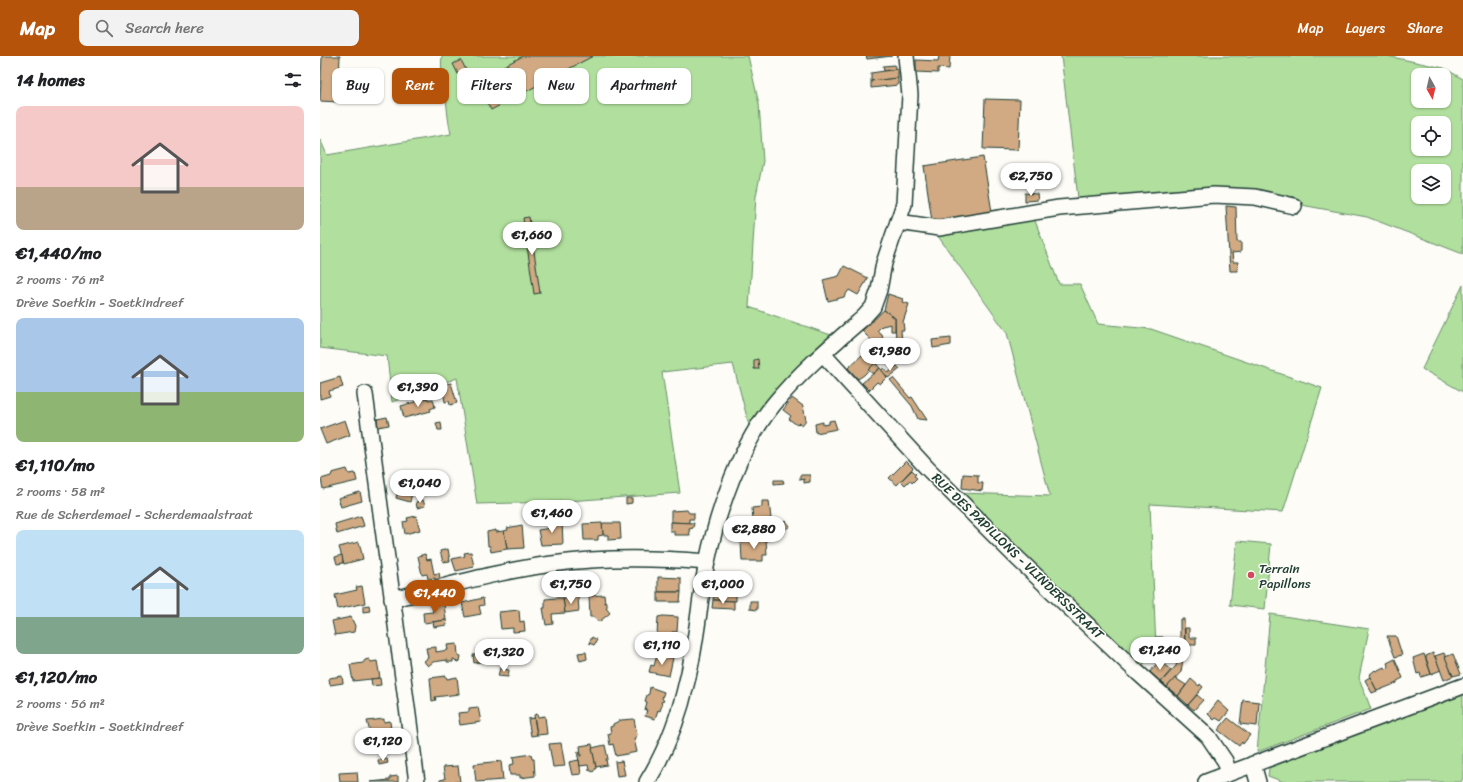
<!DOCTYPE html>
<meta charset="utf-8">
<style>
body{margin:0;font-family:Sriracha,sans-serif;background:#f2f2f2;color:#202124;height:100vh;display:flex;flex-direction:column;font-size:15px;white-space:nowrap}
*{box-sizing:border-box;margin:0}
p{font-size:13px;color:#757577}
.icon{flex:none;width:22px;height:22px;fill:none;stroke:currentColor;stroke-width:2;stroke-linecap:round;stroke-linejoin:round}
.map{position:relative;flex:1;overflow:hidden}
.sheet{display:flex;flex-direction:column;background:#fff;width:320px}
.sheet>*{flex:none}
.guide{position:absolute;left:12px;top:12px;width:380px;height:36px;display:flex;gap:8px}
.needle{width:26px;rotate:172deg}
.fabs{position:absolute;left:1091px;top:12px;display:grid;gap:8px}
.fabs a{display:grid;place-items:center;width:40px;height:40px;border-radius:8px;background:#fff;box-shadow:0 1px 3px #0004;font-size:20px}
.price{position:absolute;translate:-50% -34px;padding:0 9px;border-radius:14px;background:#fff;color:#222;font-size:13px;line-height:26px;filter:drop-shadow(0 1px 2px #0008)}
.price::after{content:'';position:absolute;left:50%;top:24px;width:12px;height:9px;margin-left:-6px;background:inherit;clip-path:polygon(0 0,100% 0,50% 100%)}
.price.active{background:#b45309;color:#fff}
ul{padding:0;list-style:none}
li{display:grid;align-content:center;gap:8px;height:212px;padding:0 16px}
li span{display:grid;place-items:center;height:124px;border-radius:8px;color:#555}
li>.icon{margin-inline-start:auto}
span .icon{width:72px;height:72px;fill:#fffc;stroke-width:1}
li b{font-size:17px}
h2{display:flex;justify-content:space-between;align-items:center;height:48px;padding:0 16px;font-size:17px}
.tag{padding:0 14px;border-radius:8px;background:#fff;box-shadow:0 1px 3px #0004;font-size:14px;line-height:36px}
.tag.active{background:#b45309;color:#fff}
header{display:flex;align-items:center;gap:24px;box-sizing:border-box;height:56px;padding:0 20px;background:#b45309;color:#fff}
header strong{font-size:19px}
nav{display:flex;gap:22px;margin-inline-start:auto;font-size:14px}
.search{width:280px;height:36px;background:#f2f2f2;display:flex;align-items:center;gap:10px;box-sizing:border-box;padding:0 14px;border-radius:8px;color:#757577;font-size:15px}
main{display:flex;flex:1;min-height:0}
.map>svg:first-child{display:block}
.green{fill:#b1df9e;stroke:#688e69;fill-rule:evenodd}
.building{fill:#d1aa83;stroke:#1f3d34}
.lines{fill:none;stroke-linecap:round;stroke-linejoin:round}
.minor-casing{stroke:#1f3d34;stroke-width:18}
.minor{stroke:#fdfcf7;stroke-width:15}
.poi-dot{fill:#d1495b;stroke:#fdfcf7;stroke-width:1.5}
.labels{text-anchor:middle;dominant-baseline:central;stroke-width:3;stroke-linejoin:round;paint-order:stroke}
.street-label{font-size:13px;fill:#1f3d34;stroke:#fdfcf7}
.poi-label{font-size:13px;fill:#1f3d34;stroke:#fdfcf7;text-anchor:start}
</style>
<header>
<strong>Map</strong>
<div class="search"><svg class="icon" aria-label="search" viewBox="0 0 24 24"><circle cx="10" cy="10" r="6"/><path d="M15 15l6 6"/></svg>Search here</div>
<nav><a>Map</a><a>Layers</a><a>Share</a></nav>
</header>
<main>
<section class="sheet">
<h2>14 homes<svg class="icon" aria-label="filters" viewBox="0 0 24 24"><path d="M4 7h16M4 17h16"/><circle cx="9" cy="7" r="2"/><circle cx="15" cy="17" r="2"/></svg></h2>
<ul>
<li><span style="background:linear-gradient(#f6c9c9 65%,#b9a48a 0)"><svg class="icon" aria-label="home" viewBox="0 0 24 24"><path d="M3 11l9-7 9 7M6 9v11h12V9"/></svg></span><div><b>€1,440/mo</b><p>2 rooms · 76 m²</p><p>Drève Soetkin - Soetkindreef</p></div></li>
<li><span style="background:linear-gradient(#a9c7e8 60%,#8fb573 0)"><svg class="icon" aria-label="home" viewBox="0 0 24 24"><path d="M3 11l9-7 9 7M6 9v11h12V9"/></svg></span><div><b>€1,110/mo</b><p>2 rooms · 58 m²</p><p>Rue de Scherdemael - Scherdemaalstraat</p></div></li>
<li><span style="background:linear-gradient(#bfe0f5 70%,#7fa58c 0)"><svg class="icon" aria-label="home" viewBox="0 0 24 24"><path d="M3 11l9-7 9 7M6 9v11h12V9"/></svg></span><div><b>€1,120/mo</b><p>2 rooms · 56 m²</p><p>Drève Soetkin - Soetkindreef</p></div></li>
</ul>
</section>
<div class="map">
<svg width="1143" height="726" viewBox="0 0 1143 726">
<rect width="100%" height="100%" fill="#fdfcf7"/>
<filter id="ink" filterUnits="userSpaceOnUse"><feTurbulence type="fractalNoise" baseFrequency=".025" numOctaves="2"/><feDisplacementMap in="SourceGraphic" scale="8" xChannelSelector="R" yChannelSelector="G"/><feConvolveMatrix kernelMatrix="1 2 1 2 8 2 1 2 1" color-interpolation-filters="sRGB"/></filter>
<g filter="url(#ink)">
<g class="green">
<path d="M122 0H428L439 48 443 105 436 140 429 251 511 279 457 337 430 373 413 308 342 316 360 437 234 446 157 448 137 322 72 346 67 300 0 292V83L7 99 131 78C128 65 127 53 126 41 124 27 120 13 122 0Z"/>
<path d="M741 0H1067L1124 12 1143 23V198L1047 161 965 146 812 140 758 142ZM1098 19H1124V45H1098ZM1098 67H1124V93H1098ZM1098 115H1124V141H1098Z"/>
<path d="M714 162 739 228H760L778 268 831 273 1002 332 963 456 830 448 836 593 822 610 640 437 730 440 687 277 615 176Z"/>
<path d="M1143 229V336L1102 313Z"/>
<path d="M917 485 951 488 945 553 910 549Z"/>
<path d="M950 558 1049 573 1039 622 1051 653 937 696Z"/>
<path d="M1143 639V722L1141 726H964L948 720 949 712Z"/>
</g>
<g class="building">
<path d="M2 0H20L18 46 0 45Z"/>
<path d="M203 0H273L171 54 155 25Z"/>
<path d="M546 0H572L547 3Z"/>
<path d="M619 0H630L629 13 618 12V17L596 16V4L618 5Z"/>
<path d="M141 4 149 20 141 24 133 8Z"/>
<path d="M575 9V13L564 15 563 10Z"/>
<path d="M578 13V22L551 25V17Z"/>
<path d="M578 22V29L551 32V25Z"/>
<path d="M665 43 700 44 698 94 663 93Z"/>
<path d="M663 101 672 156 612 165 604 110Z"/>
<path d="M710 110H722L723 131H711Z"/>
<path d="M705 137 717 138 718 144 705 145Z"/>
<path d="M906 150 916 151 917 186H921V196L912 197 913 206H918L917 215H910Z"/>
<path d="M209 161 220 237 214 238 203 162Z"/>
<path d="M524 210 548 222 538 239 529 234 524 241 508 245 503 224 519 220Z"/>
<path d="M568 238 583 243 582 246 589 248 583 266 584 274H581L582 288H576L575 262 564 254Z"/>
<path d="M564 254 575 262V275H571V268L562 270 557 275 562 279 564 287 569 285 572 294 568 295 570 300 563 303 564 305 557 308 553 300 558 298 553 286 542 275Z"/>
<path d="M631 282V289L613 292 612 284Z"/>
<path d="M542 299 546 303 551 299 553 300 555 307 544 319 538 323 528 312Z"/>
<path d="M438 303 439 313H434V304Z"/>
<path d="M555 307 560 312 553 318 548 314Z"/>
<path d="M577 310 580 313 568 322 561 314 564 312 568 317Z"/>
<path d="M560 312 567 321 560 328 557 326 549 334 542 327Z"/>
<path d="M20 321 23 331 9 335 10 340 0 343V327Z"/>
<path d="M573 322 590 342 592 341 607 364 598 363 592 350 570 324Z"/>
<path d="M131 327 137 347 130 349 129 345 125 346 122 329Z"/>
<path d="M108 342V344L113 343 115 351 110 353 111 355 84 362 81 350Z"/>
<path d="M472 342 483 350 486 364 482 369 479 367 477 369 469 363 471 360 463 354Z"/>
<path d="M67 361 69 369 58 371 57 363Z"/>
<path d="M25 364 30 379 6 388 0 373Z"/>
<path d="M514 364 517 373 496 377 495 368 503 366V369L509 368V365Z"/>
<path d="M121 366 122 374H118L116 367Z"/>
<path d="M586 405 593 412 577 429 569 422Z"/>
<path d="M27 413 29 418 35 417 37 425 3 433 1 423 11 420 12 417Z"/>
<path d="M592 414 596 418 594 420 597 422 592 427 590 424 585 429 581 425Z"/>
<path d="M643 418 658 419V427H663L662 435 642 432Z"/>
<path d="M480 419H490V426L484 427V423L480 424Z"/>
<path d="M454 424H463L464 427 454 428Z"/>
<path d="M80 425 94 428 90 446 76 442Z"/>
<path d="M40 436 42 445 21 451 18 442Z"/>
<path d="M306 442H312V447L306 448Z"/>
<path d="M103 444 105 450 97 452 96 446Z"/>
<path d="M442 445H449L451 463 433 464 432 452 442 451Z"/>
<path d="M367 454 369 457H374V463H369V467L351 466V455Z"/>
<path d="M41 460 44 470 17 478 15 468Z"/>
<path d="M96 460 100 474 85 478 83 466 88 465 87 462Z"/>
<path d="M242 464 243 488 221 489 218 474 231 472 230 465Z"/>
<path d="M466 465 470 470 464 474 460 469Z"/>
<path d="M350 466 374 467 373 472 369 473 370 479H354V475H350Z"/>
<path d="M282 467H300L301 483 288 484V479H283Z"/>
<path d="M282 467 283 479 278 480V484H264L263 468Z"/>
<path d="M202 469 204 492 187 493 184 475 188 474 187 472Z"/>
<path d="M176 474V476L184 475 187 493 171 496 170 490H168L167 476Z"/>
<path d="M446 484 447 499H443V505H422L421 485Z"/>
<path d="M39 486 43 503 24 508 19 491Z"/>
<path d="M128 493 130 505 123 506 120 495Z"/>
<path d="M151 496 154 511 136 515 132 503 145 500 144 497Z"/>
<path d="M105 498 107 504 111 503 114 518 119 517 121 527 117 528 115 522 108 523 107 518 102 519 98 500Z"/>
<path d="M22 499 23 507 17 508 15 501Z"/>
<path d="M397 519 423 520V525L421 524V529L395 528Z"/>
<path d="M338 521 361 522V536H338Z"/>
<path d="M395 528 415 529V532L410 533V537L394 536Z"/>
<path d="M42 530 45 547 18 553 15 539 37 534 36 531Z"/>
<path d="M338 536H361L360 546H338Z"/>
<path d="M394 536H416V545L393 544Z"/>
<path d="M284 539 285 547 287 546V551L286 552 290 557 279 566 275 561H270L269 540Z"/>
<path d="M258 541 259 555 245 557 243 542Z"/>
<path d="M163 542 164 549 159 550 161 558 145 561 142 547Z"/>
<path d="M237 542H243L245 557 232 558 233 568 226 569 223 552H225V543Z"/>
<path d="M393 544 414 545V553L392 552Z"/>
<path d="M430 545H437V554L430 553Z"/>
<path d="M124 548 126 564 104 567 103 557 113 556 112 549Z"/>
<path d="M49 549 50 555 43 556V550Z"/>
<path d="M199 554 200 566 204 565 205 575 193 576V572L181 573 179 556Z"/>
<path d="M343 560 358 561 357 576H352V585H343L342 579H337L338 561Z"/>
<path d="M31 561 35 570 34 576 15 579 12 565Z"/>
<path d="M860 563H864L865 589 860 587Z"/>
<path d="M126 564 127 569 114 571 113 566Z"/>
<path d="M865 572H869V582H876V589H865Z"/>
<path d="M1067 580H1076L1082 599 1075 601Z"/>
<path d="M272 581 277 584 274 589 269 587Z"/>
<path d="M836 581H843V592H837Z"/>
<path d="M179 586 183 587 182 595H177Z"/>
<path d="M137 588 138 599 141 600 140 605 137 606 134 603H133V606H127V604L113 606 108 610 106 608 104 605 108 602 106 592 116 591V596L128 594 127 589Z"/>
<path d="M266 596 267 603 260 605 258 597Z"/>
<path d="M171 597 172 604 154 607 153 599Z"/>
<path d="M1113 597 1121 614 1111 618 1106 602V600Z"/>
<path d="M1124 597 1133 620 1124 624 1115 600Z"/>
<path d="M1104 598 1111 618 1101 621 1100 617 1097 618 1093 602Z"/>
<path d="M1133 598 1141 618 1133 620 1125 601Z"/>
<path d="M337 599 353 602 349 620 329 616 331 609 334 610Z"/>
<path d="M858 602 863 603 861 616 847 631 841 626 856 610Z"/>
<path d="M49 603 51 606 57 605 60 622 33 625 30 609 43 607 45 604Z"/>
<path d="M1075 603 1083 622 1077 625V627L1057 635 1049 619 1055 614 1056 615 1064 611 1065 613 1069 612 1067 607Z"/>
<path d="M839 605 851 614 841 626 830 616Z"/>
<path d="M180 612 189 614 188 621 178 620Z"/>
<path d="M22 620 23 627 10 629 9 622Z"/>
<path d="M126 620 127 623 137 621 139 638 115 641 116 644 112 645 110 622Z"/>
<path d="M1050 621 1057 635 1052 637 1045 624Z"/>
<path d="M60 622 61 629 52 630 51 623Z"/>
<path d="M855 622 866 629 858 640 847 631Z"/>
<path d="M871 623 879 630 880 628 883 631 868 649 858 640Z"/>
<path d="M330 631 344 636 342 642 344 645 341 646 342 649 340 655 338 654 335 663 325 660 327 654H325L327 646 325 645 327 639 329 638Z"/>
<path d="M877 639 883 644 874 654 868 649Z"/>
<path d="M923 644 939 646 937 670 920 668Z"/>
<path d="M898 645 909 655 901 665 896 662 894 664 888 658Z"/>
<path d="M158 651 161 666 140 669 138 657 149 656V652Z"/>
<path d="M217 658 218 661 225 660 227 678 217 679 214 659Z"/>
<path d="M214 662 217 679 211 680 208 663Z"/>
<path d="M908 662 930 679 923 688 922 686 919 690 898 674Z"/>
<path d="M64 663V666L70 665 71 675 74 679 72 683 65 684V687L56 688 55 679 51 680 47 665Z"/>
<path d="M314 663 317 679 314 683 317 696 296 700 293 688 290 689 288 678 291 677 290 671 293 670V668L301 664Z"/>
<path d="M241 687 245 710 233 711 229 688Z"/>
<path d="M272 688 276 712 273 716 269 714 268 709 260 710 257 696 259 695 260 700H261L260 690Z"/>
<path d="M285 689 288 703H286L287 709 276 711 272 692Z"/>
<path d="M211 698 212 703H214L215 720 200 722V719H190L189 709 194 708 193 701Z"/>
<path d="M67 703 68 707 59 709 58 704Z"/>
<path d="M259 704 261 718 252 719 249 706Z"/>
<path d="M181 705 183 724 156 726 154 708Z"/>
<path d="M302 705 305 719 297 720 295 706Z"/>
<path d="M138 710 140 726H120V724L125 723 123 711Z"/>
<path d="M37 716 38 726H20L19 717Z"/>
<path d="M78 720V726H50L70 724V721Z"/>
</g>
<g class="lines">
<g class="minor-casing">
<g id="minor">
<path d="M578 166 619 172 739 152 894 139 935 141 974 150"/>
<path d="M503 298 607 412 694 499 816 615 888 680 905 705 909 717"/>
<path d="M45 338 97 726"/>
<path d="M72 543C125 531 178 515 232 508 282 501 337 502 387 506"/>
<path d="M933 708 938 726"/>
<path d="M327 726C346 695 359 661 367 625 377 586 379 545 387 506 398 454 420 389 454 348 480 316 512 289 543 262L553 251 559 234 564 207 584 148 590 39 586 0"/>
<path d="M886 726 1143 630"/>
</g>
</g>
<use href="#minor" class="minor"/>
</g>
</g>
<circle class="poi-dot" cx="931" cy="519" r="4"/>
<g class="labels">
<g class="street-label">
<text transform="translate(698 500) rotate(44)">RUE DES PAPILLONS - VLINDERSSTRAAT</text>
</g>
<g class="poi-label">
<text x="939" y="512">Terrain<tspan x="939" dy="15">Papillons</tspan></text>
</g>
</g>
</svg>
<div class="fabs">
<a><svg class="needle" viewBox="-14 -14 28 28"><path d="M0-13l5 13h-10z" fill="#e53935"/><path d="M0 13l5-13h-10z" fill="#757577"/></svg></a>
<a><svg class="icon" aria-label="locate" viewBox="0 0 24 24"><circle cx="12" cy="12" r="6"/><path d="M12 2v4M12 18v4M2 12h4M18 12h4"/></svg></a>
<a><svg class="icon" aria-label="layers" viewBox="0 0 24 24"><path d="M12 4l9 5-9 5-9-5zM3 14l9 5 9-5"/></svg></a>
</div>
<b class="price" style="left:711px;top:141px">€2,750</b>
<b class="price" style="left:212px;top:200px">€1,660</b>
<b class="price" style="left:570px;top:316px">€1,980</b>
<b class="price" style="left:98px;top:352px">€1,390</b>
<b class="price" style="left:100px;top:448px">€1,040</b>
<b class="price" style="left:232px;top:478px">€1,460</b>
<b class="price" style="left:434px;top:494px">€2,880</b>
<b class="price" style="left:251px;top:549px">€1,750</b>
<b class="price" style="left:403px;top:549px">€1,000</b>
<b class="price active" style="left:115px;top:558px">€1,440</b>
<b class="price" style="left:342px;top:610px">€1,110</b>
<b class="price" style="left:840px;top:615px">€1,240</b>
<b class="price" style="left:184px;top:617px">€1,320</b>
<b class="price" style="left:63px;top:706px">€1,120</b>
<div class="guide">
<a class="tag">Buy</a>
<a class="tag active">Rent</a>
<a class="tag">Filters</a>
<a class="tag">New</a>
<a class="tag">Apartment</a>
</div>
</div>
</main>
